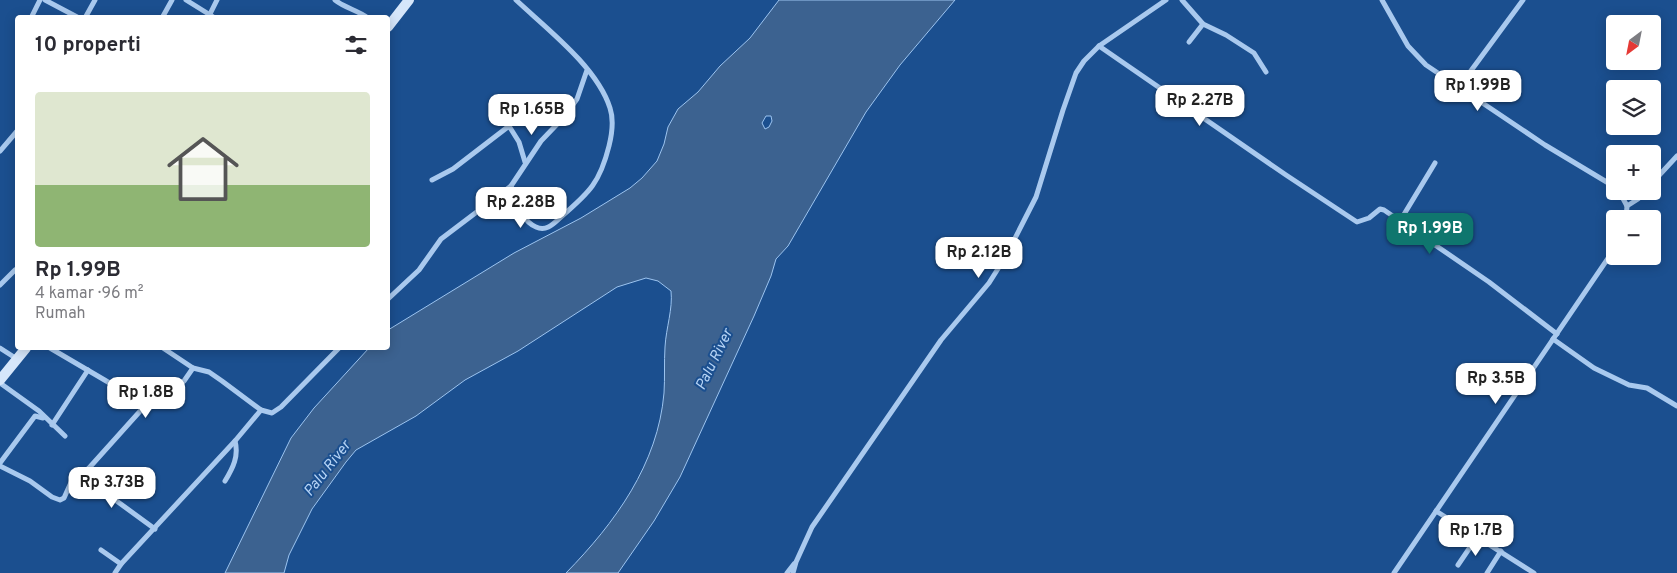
<!DOCTYPE html>
<html lang="id">
<meta charset="utf-8">
<style>
body{margin:0;font-family:Overpass,sans-serif;background:#f7f7f7;color:#2b2b33;height:100vh;display:flex;flex-direction:column;font-size:19px;white-space:nowrap}
*{box-sizing:border-box;margin:0}
p{font-size:16px;color:#7c7c81}
.icon{flex:none;width:28px;height:28px;fill:none;stroke:currentColor;stroke-width:2;stroke-linecap:round;stroke-linejoin:round}
.map{position:relative;flex:1;overflow:hidden}
.side{position:absolute;left:15px;top:15px;width:375px;height:335px;display:flex;flex-direction:column;background:#fff;border-radius:5px;box-shadow:0 2px 12px #0003}
.side>*{flex:none}
.needle{width:32px;rotate:212deg}
.controls{position:absolute;left:1606px;top:15px;display:grid;gap:10px}
.controls a{display:grid;place-items:center;width:55px;height:55px;border-radius:5px;background:#fff;box-shadow:0 2px 12px #0003;font-size:25px}
.price{position:absolute;translate:-50% -42px;padding:0 11px;border-radius:10px;background:#fff;color:#222;font-size:16px;line-height:32px;filter:drop-shadow(0 1px 2px #0008)}
.price::after{content:'';position:absolute;left:50%;top:30px;width:15px;height:11px;margin-left:-8px;background:inherit;clip-path:polygon(0 0,100% 0,50% 100%)}
.price.on{background:#0f766e;color:#fff}
ul{padding:0;list-style:none}
li{display:grid;align-content:center;gap:10px;height:265px;padding:0 20px}
li+li{border-top:1px solid #e1e1e2}
li span{display:grid;place-items:center;height:155px;border-radius:5px;color:#555}
li>.icon{margin-inline-start:auto}
span .icon{width:90px;height:90px;fill:#fffc;stroke-width:1}
li b{font-size:21px}
h2{display:flex;justify-content:space-between;align-items:center;height:60px;padding:0 20px;font-size:21px}
.map>svg:first-child{display:block}
.water{fill:#3c6290;stroke:#9cc4f0;fill-rule:evenodd}
.lines{fill:none;stroke-linecap:round;stroke-linejoin:round}
.minor{stroke:#a9c9ee;stroke-width:5}
.secondary{stroke:#d6e6fa;stroke-width:10}
.labels{text-anchor:middle;dominant-baseline:central;stroke-width:4;stroke-linejoin:round;paint-order:stroke}
.water-label{font-size:15px;font-style:italic;fill:#b5d3f5;stroke:#1b4f8f}
</style>
<div class="map">
<svg width="1677" height="573" viewBox="0 0 1677 573">
<rect width="100%" height="100%" fill="#1b4f8f"/>
<path class="water" d="M779 0H955L900 65 866 112 788 246 776 259 771 276 754 316 680 477 654 521 618 573H566C615 523 658 464 664 393 665 378 664 362 665 347 666 328 673 309 671 291L658 281 646 278 617 287 518 351 465 380 416 416 356 450 346 462 312 509 289 555 284 573H225L291 438 314 408 369 348H388V330L393 327 514 253 581 218 630 188 642 178 657 161 664 144 668 127 678 109 698 92 720 66 750 38ZM766 116H771L772 121 769 127 765 129 762 123Z"/>
<g class="lines">
<g class="minor">
<path d="M45 0 79 18"/>
<path d="M186 0 215 18"/>
<path d="M335 0C345 8 357 10 368 18"/>
<path d="M516 0C547 29 597 67 610 108 614 120 612 134 609 146 600 182 590 192 562 216 554 223 547 232 536 227 521 221 516 200 511 186L541 141 564 117 577 99 587 70"/>
<path d="M1182 0 1203 24 1226 35 1254 53 1266 72"/>
<path d="M1382 0 1408 46 1426 65 1545 145 1615 187"/>
<path d="M210 14 217 0"/>
<path d="M32 16 40 0"/>
<path d="M85 18 95 0"/>
<path d="M162 18 172 0"/>
<path d="M1189 42 1203 24"/>
<path d="M1099 46 1286 175 1357 222 1369 218 1380 209 1384 210 1489 282 1557 334"/>
<path d="M1459 87 1523 0"/>
<path d="M0 151 18 130"/>
<path d="M432 180 453 169 509 126 519 142 525 162"/>
<path d="M1652 183 1677 156"/>
<path d="M1619 191 1627 206 1626 219"/>
<path d="M1627 206 1638 199 1644 191"/>
<path d="M1400 221 1435 163"/>
<path d="M0 285 15 270"/>
<path d="M388 299 419 270 441 239 511 186"/>
<path d="M1553 339 1594 368 1629 385 1647 388 1677 406"/>
<path d="M0 348 17 359"/>
<path d="M50 348 125 392"/>
<path d="M163 348 193 368 209 372 222 381 261 410 272 413 281 407 339 348"/>
<path d="M0 383 39 411 65 436"/>
<path d="M52 425 88 370"/>
<path d="M0 463 35 416 43 418"/>
<path d="M0 466 30 481 52 497 60 500 64 498 73 478 81 475 89 468 151 399 184 381 193 368"/>
<path d="M81 475 155 529"/>
<path d="M225 481C233 468 239 456 235 441L261 410"/>
<path d="M1436 511 1534 573"/>
<path d="M101 550 121 564 235 441"/>
<path d="M1458 565 1477 537"/>
<path d="M115 573 121 564"/>
<path d="M787 573 794 564"/>
<path d="M793 573 796 562 812 527 941 340 989 283 1006 256 1036 197 1063 110 1076 73 1084 61 1099 46 1166 0"/>
<path d="M1394 573 1615 248"/>
<path d="M1487 573 1501 551"/>
</g>
<g class="secondary">
<path d="M388 27 409 0"/>
<path d="M0 380 26 348"/>
</g>
</g>
<g class="labels">
<g class="water-label">
<text transform="translate(715 360) rotate(-64)">Palu River</text>
<text transform="translate(328 469) rotate(-52)">Palu River</text>
</g>
</g>
</svg>
<div class="controls">
<a><svg class="needle" viewBox="-14 -14 28 28"><path d="M0-13l5 13h-10z" fill="#e53935"/><path d="M0 13l5-13h-10z" fill="#7c7c81"/></svg></a>
<a><svg class="icon" aria-label="layers" viewBox="0 0 24 24"><path d="M12 4l9 5-9 5-9-5zM3 14l9 5 9-5"/></svg></a>
<a>+</a>
<a>−</a>
</div>
<b class="price" style="left:1478px;top:112px">Rp 1.99B</b>
<b class="price" style="left:1200px;top:127px">Rp 2.27B</b>
<b class="price" style="left:532px;top:136px">Rp 1.65B</b>
<b class="price" style="left:521px;top:229px">Rp 2.28B</b>
<b class="price on" style="left:1430px;top:255px">Rp 1.99B</b>
<b class="price" style="left:979px;top:279px">Rp 2.12B</b>
<b class="price" style="left:1496px;top:405px">Rp 3.5B</b>
<b class="price" style="left:146px;top:419px">Rp 1.8B</b>
<b class="price" style="left:112px;top:509px">Rp 3.73B</b>
<b class="price" style="left:1476px;top:557px">Rp 1.7B</b>
<section class="side">
<h2>10 properti<svg class="icon" aria-label="filters" viewBox="0 0 24 24"><path d="M4 7h16M4 17h16"/><circle cx="9" cy="7" r="2"/><circle cx="15" cy="17" r="2"/></svg></h2>
<ul>
<li><span style="background:linear-gradient(#dfe7d0 60%,#8fb573 0)"><svg class="icon" aria-label="home" viewBox="0 0 24 24"><path d="M3 11l9-7 9 7M6 9v11h12V9"/></svg></span><div><b>Rp 1.99B</b><p>4 kamar · 96 m²</p><p>Rumah</p></div></li>
</ul>
</section>
</div>
